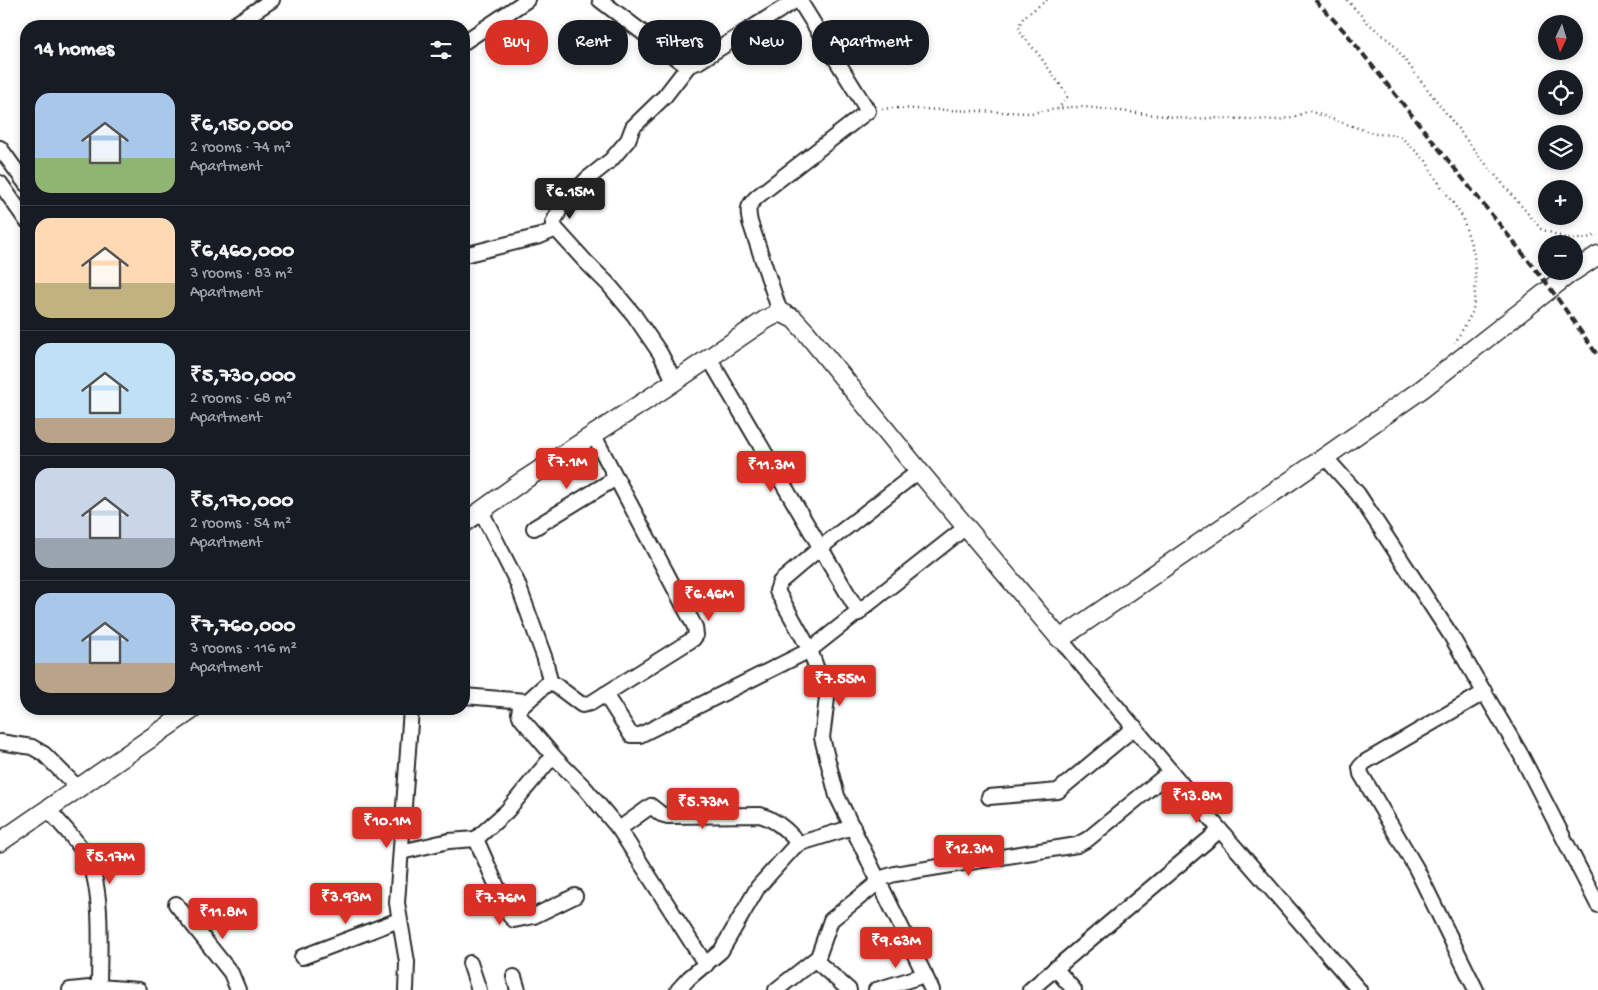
<!DOCTYPE html>
<meta charset="utf-8">
<style>
body{margin:0;font-family:"Gochi Hand",sans-serif;background:#20242c;color:#f1f3f6;height:100vh;display:flex;flex-direction:column;font-size:19px;white-space:nowrap}
*{box-sizing:border-box;margin:0}
p{font-size:16px;color:#9ea1a6}
.icon{flex:none;width:28px;height:28px;fill:none;stroke:currentColor;stroke-width:2;stroke-linecap:round;stroke-linejoin:round}
.map{position:relative;flex:1;overflow:hidden}
.side{position:absolute;left:20px;top:20px;width:450px;height:695px;display:flex;flex-direction:column;background:#171b24;border-radius:20px;box-shadow:0 2px 8px #0003}
.side>*{flex:none}
.banner{position:absolute;left:485px;top:20px;width:475px;height:45px;display:flex;gap:10px}
.needle{width:32px;rotate:184deg}
.buttons{position:absolute;left:1538px;top:15px;display:grid;gap:10px}
.buttons a{display:grid;place-items:center;width:45px;height:45px;border-radius:50%;background:#171b24;box-shadow:0 2px 8px #0003;font-size:25px}
.price{position:absolute;translate:-50% -42px;padding:0 11px;border-radius:5px;background:#d93025;color:#fff;font-size:16px;line-height:32px;filter:drop-shadow(0 1px 2px #0008)}
.price::after{content:'';position:absolute;left:50%;top:30px;width:15px;height:11px;margin-left:-8px;background:inherit;clip-path:polygon(0 0,100% 0,50% 100%)}
.price.current{background:#222;color:#fff}
ul{padding:0;list-style:none}
li{display:flex;align-items:center;gap:15px;height:125px;padding:0 15px}
li+li{border-top:1px solid #363941}
li span{display:grid;place-items:center;flex:none;width:140px;height:100px;border-radius:15px;color:#555}
li>.icon{margin-inline-start:auto}
span .icon{width:60px;height:60px;fill:#fffc;stroke-width:1}
li b{font-size:21px}
h2{display:flex;justify-content:space-between;align-items:center;height:60px;padding:0 15px;font-size:21px}
.chip{padding:0 18px;border-radius:20px;background:#171b24;box-shadow:0 2px 8px #0003;font-size:18px;line-height:45px}
.chip.current{background:#d93025;color:#fff}
.map>svg:first-child{display:block}
.lines{fill:none;stroke-linecap:round;stroke-linejoin:round}
.minor-casing{stroke:#2b2b2b;stroke-width:18}
.tertiary-casing{stroke:#2b2b2b;stroke-width:21}
.path{stroke:#2b2b2b;stroke-width:2.5;stroke-dasharray:1 4;stroke-linecap:butt}
.minor{stroke:#fff;stroke-width:14}
.tertiary{stroke:#fff;stroke-width:18}
.rail{stroke:#2b2b2b;stroke-width:4;stroke-dasharray:8 4;stroke-linecap:butt}
</style>
<div class="map">
<svg width="1598" height="990" viewBox="0 0 1598 990">
<rect width="100%" height="100%" fill="#fff"/>
<filter id="ink" filterUnits="userSpaceOnUse"><feTurbulence type="fractalNoise" baseFrequency=".02" numOctaves="2"/><feDisplacementMap in="SourceGraphic" scale="10" xChannelSelector="R" yChannelSelector="G"/><feConvolveMatrix kernelMatrix="1 2 1 2 8 2 1 2 1" color-interpolation-filters="sRGB"/></filter>
<g filter="url(#ink)">
<g class="lines">
<g class="minor-casing">
<g id="minor">
<path d="M600 0 680 61 689 65 698 62 796 0"/>
<path d="M232 26 272 0"/>
<path d="M464 42 527 0"/>
<path d="M0 148 26 184"/>
<path d="M0 183 26 220"/>
<path d="M464 255 540 236 556 229"/>
<path d="M780 312 750 222C747 209 748 205 758 196L868 111 799 0"/>
<path d="M709 358 859 613"/>
<path d="M675 382 660 353 634 315 609 285 585 261 556 229 553 223 560 209 569 198 587 179 611 160 628 140 633 127 665 96 689 65"/>
<path d="M1325 457 1358 494 1450 634 1521 755 1598 905"/>
<path d="M919 471 820 548 780 582 777 591 810 650 825 692 827 698 822 738 837 796 932 990"/>
<path d="M481 511 517 582 545 659 550 681 582 705 591 703 693 639 696 635 695 627 593 434"/>
<path d="M534 528 616 478"/>
<path d="M1060 639 1220 830 1359 990"/>
<path d="M550 681 520 708 519 713 521 718 555 758 584 787 619 829 706 965"/>
<path d="M605 694 631 735H640L810 650 966 527"/>
<path d="M464 696 526 701"/>
<path d="M0 742 32 747 44 754 78 788"/>
<path d="M989 797 1058 791 1135 727"/>
<path d="M48 809C61 825 77 840 87 857 104 888 99 951 99 987"/>
<path d="M619 829 651 806 661 814 668 816 760 815C774 819 785 828 795 839V846"/>
<path d="M476 839 510 916 514 920 534 916 575 896"/>
<path d="M401 852 449 841 476 839 507 811 547 763 555 758"/>
<path d="M176 904 231 973 238 990"/>
<path d="M302 957 399 920"/>
<path d="M815 960 849 990"/>
<path d="M470 963 479 990"/>
<path d="M1055 968 1074 990"/>
<path d="M514 977 518 990"/>
<path d="M70 990 99 987 139 990"/>
<path d="M406 990 407 962 397 903 411 709"/>
<path d="M678 990 689 978 721 951 758 887 794 847 801 843 853 827"/>
<path d="M776 990 818 957 831 920 885 877 895 874 1077 845 1088 839 1171 771"/>
<path d="M876 990 925 975"/>
<path d="M1030 990 1220 830"/>
<path d="M1476 990 1416 868 1361 774 1360 767 1365 762 1485 692"/>
</g>
</g>
<g class="tertiary-casing">
<g id="tertiary">
<path d="M1574 271 1598 255"/>
<path d="M464 523 521 482 665 388 765 320 780 312 794 319 805 331 919 471 1060 639 1325 457 1422 389 1573 271"/>
<path d="M0 842 193 709"/>
</g>
</g>
<g class="path">
<path d="M1047 0 1025 16 1021 21 1019 28 1023 36 1039 55 1066 93 1067 97 1058 109"/>
<path d="M1347 0 1368 23 1392 43 1479 156 1541 229 1568 239H1583L1598 235"/>
<path d="M882 109 891 108 1031 113 1070 107H1085L1191 119 1212 118 1279 120 1296 116 1309 111 1375 134 1395 135 1401 137 1426 161 1434 176 1462 216 1474 254 1476 281 1473 311 1455 343"/>
</g>
<use href="#minor" class="minor"/>
<use href="#tertiary" class="tertiary"/>
<path class="rail" d="M1315 0 1346 33 1516 245 1548 285 1598 356"/>
</g>
</g>
</svg>
<div class="buttons">
<a><svg class="needle" viewBox="-14 -14 28 28"><path d="M0-13l5 13h-10z" fill="#e53935"/><path d="M0 13l5-13h-10z" fill="#9ea1a6"/></svg></a>
<a><svg class="icon" aria-label="locate" viewBox="0 0 24 24"><circle cx="12" cy="12" r="6"/><path d="M12 2v4M12 18v4M2 12h4M18 12h4"/></svg></a>
<a><svg class="icon" aria-label="layers" viewBox="0 0 24 24"><path d="M12 4l9 5-9 5-9-5zM3 14l9 5 9-5"/></svg></a>
<a>+</a>
<a>−</a>
</div>
<b class="price current" style="left:570px;top:220px">₹6.15M</b>
<b class="price" style="left:567px;top:490px">₹7.1M</b>
<b class="price" style="left:771px;top:493px">₹11.3M</b>
<b class="price" style="left:709px;top:622px">₹6.46M</b>
<b class="price" style="left:840px;top:707px">₹7.55M</b>
<b class="price" style="left:1197px;top:824px">₹13.8M</b>
<b class="price" style="left:703px;top:830px">₹5.73M</b>
<b class="price" style="left:387px;top:849px">₹10.1M</b>
<b class="price" style="left:969px;top:877px">₹12.3M</b>
<b class="price" style="left:110px;top:885px">₹5.17M</b>
<b class="price" style="left:346px;top:925px">₹3.93M</b>
<b class="price" style="left:500px;top:926px">₹7.76M</b>
<b class="price" style="left:223px;top:940px">₹11.8M</b>
<b class="price" style="left:896px;top:969px">₹9.63M</b>
<div class="banner">
<a class="chip current">Buy</a>
<a class="chip">Rent</a>
<a class="chip">Filters</a>
<a class="chip">New</a>
<a class="chip">Apartment</a>
</div>
<section class="side">
<h2>14 homes<svg class="icon" aria-label="filters" viewBox="0 0 24 24"><path d="M4 7h16M4 17h16"/><circle cx="9" cy="7" r="2"/><circle cx="15" cy="17" r="2"/></svg></h2>
<ul>
<li><span style="background:linear-gradient(#a9c7e8 65%,#8fb573 0)"><svg class="icon" aria-label="home" viewBox="0 0 24 24"><path d="M3 11l9-7 9 7M6 9v11h12V9"/></svg></span><div><b>₹6,150,000</b><p>2 rooms · 74 m²</p><p>Apartment</p></div></li>
<li><span style="background:linear-gradient(#ffd9b3 65%,#c2b280 0)"><svg class="icon" aria-label="home" viewBox="0 0 24 24"><path d="M3 11l9-7 9 7M6 9v11h12V9"/></svg></span><div><b>₹6,460,000</b><p>3 rooms · 83 m²</p><p>Apartment</p></div></li>
<li><span style="background:linear-gradient(#bfe0f5 75%,#b9a48a 0)"><svg class="icon" aria-label="home" viewBox="0 0 24 24"><path d="M3 11l9-7 9 7M6 9v11h12V9"/></svg></span><div><b>₹5,730,000</b><p>2 rooms · 68 m²</p><p>Apartment</p></div></li>
<li><span style="background:linear-gradient(#c9d6e8 70%,#9aa5b1 0)"><svg class="icon" aria-label="home" viewBox="0 0 24 24"><path d="M3 11l9-7 9 7M6 9v11h12V9"/></svg></span><div><b>₹5,170,000</b><p>2 rooms · 54 m²</p><p>Apartment</p></div></li>
<li><span style="background:linear-gradient(#a9c7e8 70%,#b9a48a 0)"><svg class="icon" aria-label="home" viewBox="0 0 24 24"><path d="M3 11l9-7 9 7M6 9v11h12V9"/></svg></span><div><b>₹7,760,000</b><p>3 rooms · 116 m²</p><p>Apartment</p></div></li>
</ul>
</section>
</div>
